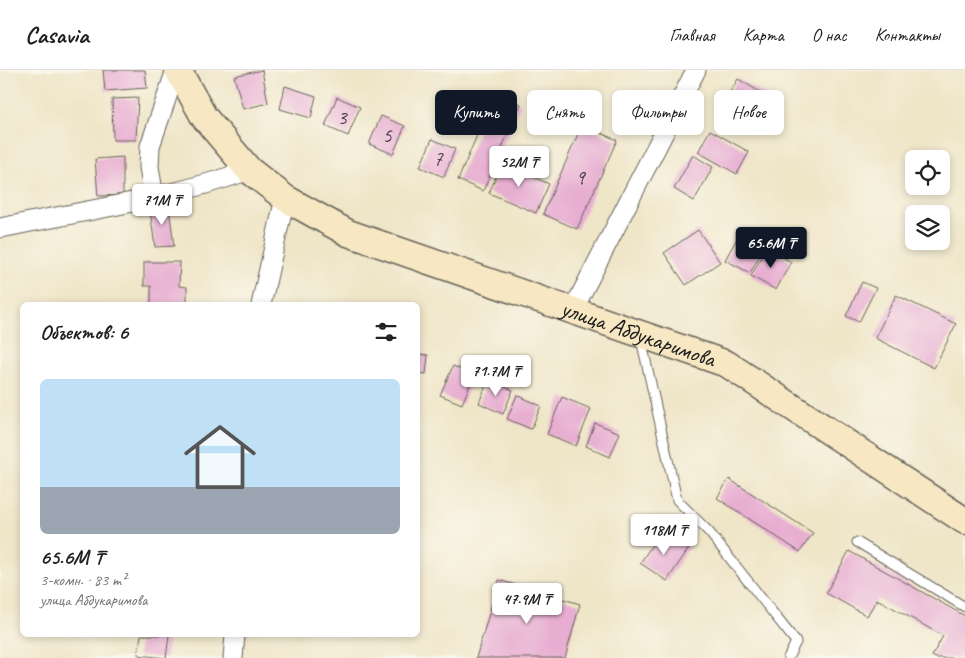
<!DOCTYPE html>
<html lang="ru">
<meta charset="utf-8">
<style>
body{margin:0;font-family:Caveat,sans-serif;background:#f6f6f6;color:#222;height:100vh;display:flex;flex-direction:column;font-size:19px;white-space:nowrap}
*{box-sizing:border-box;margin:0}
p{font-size:16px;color:#767676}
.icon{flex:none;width:28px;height:28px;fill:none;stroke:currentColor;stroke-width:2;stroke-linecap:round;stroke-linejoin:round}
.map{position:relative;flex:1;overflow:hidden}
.side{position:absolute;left:20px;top:232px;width:400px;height:335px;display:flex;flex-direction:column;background:#fff;border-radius:8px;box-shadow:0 2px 8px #0003}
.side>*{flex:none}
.guide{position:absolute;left:435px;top:20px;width:455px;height:45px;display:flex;gap:10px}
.controls{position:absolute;left:905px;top:80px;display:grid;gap:10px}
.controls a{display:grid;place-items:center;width:45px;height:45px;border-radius:8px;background:#fff;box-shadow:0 2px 8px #0003;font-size:25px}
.price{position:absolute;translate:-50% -42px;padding:0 11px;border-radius:5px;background:#fff;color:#222;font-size:16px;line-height:32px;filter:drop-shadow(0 1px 2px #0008)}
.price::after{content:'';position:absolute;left:50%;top:30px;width:15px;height:11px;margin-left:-8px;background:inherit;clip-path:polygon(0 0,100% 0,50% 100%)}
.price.active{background:#111827;color:#fff}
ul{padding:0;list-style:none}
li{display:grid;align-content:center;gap:10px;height:265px;padding:0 20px}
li+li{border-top:1px solid #e0e0e0}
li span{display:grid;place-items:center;height:155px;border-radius:8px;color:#555}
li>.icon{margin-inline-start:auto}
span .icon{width:90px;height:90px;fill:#fffc;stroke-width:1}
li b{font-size:21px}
h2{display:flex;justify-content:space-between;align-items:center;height:60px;padding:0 20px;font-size:21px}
.pill{padding:0 18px;border-radius:8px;background:#fff;box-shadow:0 2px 8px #0003;font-size:18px;line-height:45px}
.pill.active{background:#111827;color:#fff}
header{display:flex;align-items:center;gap:30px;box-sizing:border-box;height:70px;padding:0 25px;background:#fff;border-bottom:1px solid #e0e0e0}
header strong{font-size:24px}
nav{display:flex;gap:28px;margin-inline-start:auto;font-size:18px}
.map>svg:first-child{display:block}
.building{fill:#e7aed2}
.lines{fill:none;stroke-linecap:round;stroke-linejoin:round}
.service-casing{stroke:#666258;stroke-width:11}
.minor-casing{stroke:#666258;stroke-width:21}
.secondary-casing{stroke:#666258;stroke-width:29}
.service{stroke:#fff;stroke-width:9}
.minor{stroke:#fff;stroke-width:19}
.secondary{stroke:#f7e8c3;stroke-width:26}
.labels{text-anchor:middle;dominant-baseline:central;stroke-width:4;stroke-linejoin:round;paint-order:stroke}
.number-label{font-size:21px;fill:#4f404a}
.street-label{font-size:24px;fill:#1c1c1c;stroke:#fbf7ec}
</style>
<header>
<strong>Casavia</strong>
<nav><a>Главная</a><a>Карта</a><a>О нас</a><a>Контакты</a></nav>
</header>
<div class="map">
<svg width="965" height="588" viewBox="0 0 965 588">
<rect width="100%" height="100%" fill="#fbf7ec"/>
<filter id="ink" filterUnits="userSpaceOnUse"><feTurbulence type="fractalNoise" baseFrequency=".02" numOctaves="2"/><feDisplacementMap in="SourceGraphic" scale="10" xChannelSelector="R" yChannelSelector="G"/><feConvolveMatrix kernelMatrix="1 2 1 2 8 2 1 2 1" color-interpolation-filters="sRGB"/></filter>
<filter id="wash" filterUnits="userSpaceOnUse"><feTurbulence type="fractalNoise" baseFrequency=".0096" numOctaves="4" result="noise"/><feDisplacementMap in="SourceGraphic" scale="20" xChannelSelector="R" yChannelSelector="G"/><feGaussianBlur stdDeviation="1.12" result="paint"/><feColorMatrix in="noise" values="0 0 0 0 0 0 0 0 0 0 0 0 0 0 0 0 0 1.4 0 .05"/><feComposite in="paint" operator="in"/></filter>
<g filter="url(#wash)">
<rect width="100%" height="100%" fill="#efe5c7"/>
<g id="blocks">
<g class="building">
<path d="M103 0H145L147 18 105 21Z"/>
<path d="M262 0 268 33 243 39 234 6Z"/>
<path d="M738 9 767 26 755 48 725 31Z"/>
<path d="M285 16 316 26 311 48 280 39Z"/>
<path d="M495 23 521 34 483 121 458 110Z"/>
<path d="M337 27 360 37 348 66 325 56Z"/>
<path d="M138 28 136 70H113L112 29Z"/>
<path d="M381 46 405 56 393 84 369 74Z"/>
<path d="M582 55 617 70 577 159 543 144Z"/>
<path d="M710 60 749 82 737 104 698 82Z"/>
<path d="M432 69 455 79 444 107 420 97Z"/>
<path d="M693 85 713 97 694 131 674 119Z"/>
<path d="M123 87V125L98 126 95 89Z"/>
<path d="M502 93 549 114 536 143 489 123Z"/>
<path d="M168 130 174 176 155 177 150 140Z"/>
<path d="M698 160 720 192 686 215 664 183Z"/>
<path d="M741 161 766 175 750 203 725 190Z"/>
<path d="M767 178 791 192 776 220 751 206Z"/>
<path d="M144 192H180L179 216 187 217V235H151V216H144Z"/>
<path d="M862 212 876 218 859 252 846 246Z"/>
<path d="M896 225 956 254 934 298 875 268Z"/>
<path d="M418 284 428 285 426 304 418 303Z"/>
<path d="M453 296 474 305 462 334 440 325Z"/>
<path d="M488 310 513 320 503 344 479 333Z"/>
<path d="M517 325 541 336 531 359 507 349Z"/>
<path d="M562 327 591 339 576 376 547 364Z"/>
<path d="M595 353 620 363 610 387 586 376Z"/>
<path d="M729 409 813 463 800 482 717 428Z"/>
<path d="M662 460 689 478 667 511 640 493Z"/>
<path d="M849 481 965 546V588H936L932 586 943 566 877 529 867 546 826 523Z"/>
<path d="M499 510 580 534 565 588H476Z"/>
<path d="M141 565H169L166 588 138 585Z"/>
</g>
</g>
</g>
<g filter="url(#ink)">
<use href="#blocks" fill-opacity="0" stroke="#666258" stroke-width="1"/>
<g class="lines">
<g class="service-casing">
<g id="service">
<path d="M641 269 677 430 709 462 796 572 788 588"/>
<path d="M857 472 965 537"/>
</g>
</g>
<g class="minor-casing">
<g id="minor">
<path d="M154 127 149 97 150 76 176 0"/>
<path d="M0 158C83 141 169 129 249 100"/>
<path d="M261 235 285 128"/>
<path d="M573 240 696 0"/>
<path d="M233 588 235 565"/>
</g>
</g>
<g class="secondary-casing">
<g id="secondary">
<path id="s1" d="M178 0 204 47 249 100 285 128 348 163 727 294 965 451"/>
</g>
</g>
<use href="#service" class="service"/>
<use href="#minor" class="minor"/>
<use href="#secondary" class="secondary"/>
</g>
</g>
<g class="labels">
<g class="number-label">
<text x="342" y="47">3</text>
<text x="387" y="65">5</text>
<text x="438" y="88">7</text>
<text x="580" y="107">9</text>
</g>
<g class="street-label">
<text stroke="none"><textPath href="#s1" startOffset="548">улица Абдукаримова</textPath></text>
</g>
</g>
</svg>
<div class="controls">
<a><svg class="icon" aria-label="locate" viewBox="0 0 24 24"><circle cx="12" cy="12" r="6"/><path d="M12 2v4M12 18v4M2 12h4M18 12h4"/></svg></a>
<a><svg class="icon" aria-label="layers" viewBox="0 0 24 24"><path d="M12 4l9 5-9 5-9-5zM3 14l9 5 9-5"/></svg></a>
</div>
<b class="price" style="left:519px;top:118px">52M ₸</b>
<b class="price" style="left:162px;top:156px">71M ₸</b>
<b class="price active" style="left:771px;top:199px">65.6M ₸</b>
<b class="price" style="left:496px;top:327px">71.7M ₸</b>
<b class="price" style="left:664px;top:486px">118M ₸</b>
<b class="price" style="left:527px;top:555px">47.9M ₸</b>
<div class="guide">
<a class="pill active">Купить</a>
<a class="pill">Снять</a>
<a class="pill">Фильтры</a>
<a class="pill">Новое</a>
</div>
<section class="side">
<h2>Объектов: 6<svg class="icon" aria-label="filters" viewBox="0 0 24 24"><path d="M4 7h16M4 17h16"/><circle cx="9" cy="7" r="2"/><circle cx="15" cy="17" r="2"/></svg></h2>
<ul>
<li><span style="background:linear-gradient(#bfe0f5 70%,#9aa5b1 0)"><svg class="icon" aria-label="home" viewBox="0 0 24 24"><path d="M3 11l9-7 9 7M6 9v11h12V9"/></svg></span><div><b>65.6M ₸</b><p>3-комн. · 83 m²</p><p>улица Абдукаримова</p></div></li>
</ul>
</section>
</div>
